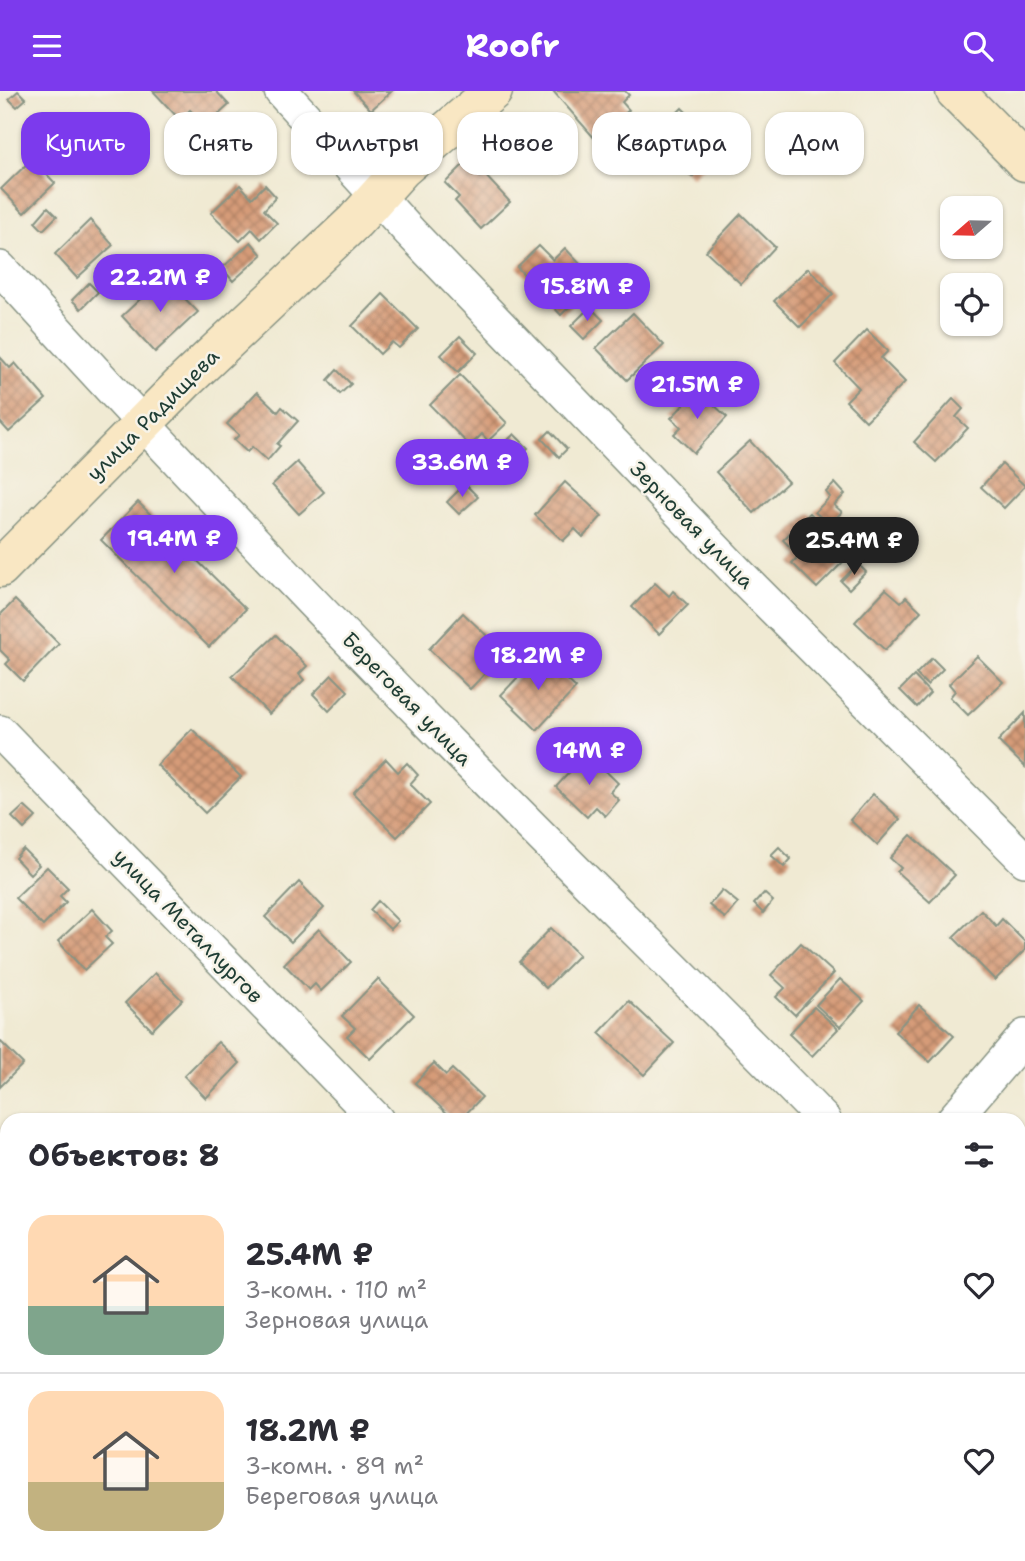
<!DOCTYPE html>
<html lang="ru">
<meta charset="utf-8">
<style>
body{margin:0;font-family:"Shantell Sans",sans-serif;background:#f7f7f7;color:#2b2b33;height:100vh;display:flex;flex-direction:column;font-size:26px;white-space:nowrap}
*{box-sizing:border-box;margin:0}
p{font-size:23px;color:#7c7c81}
.icon{flex:none;width:38px;height:38px;fill:none;stroke:currentColor;stroke-width:2;stroke-linecap:round;stroke-linejoin:round}
.map{position:relative;flex:1;overflow:hidden}
.drawer{position:absolute;left:0px;top:1022px;width:1026px;height:448px;display:flex;flex-direction:column;background:#fff;border-radius:21px 21px 0 0;box-shadow:0 2px 5px #0004}
.drawer>*{flex:none}
.top-card{position:absolute;left:21px;top:21px;width:984px;height:63px;display:flex;gap:14px}
.needle{width:46px;rotate:250deg}
.tools{position:absolute;left:940px;top:105px;display:grid;gap:14px}
.tools a{display:grid;place-items:center;width:63px;height:63px;border-radius:14px;background:#fff;box-shadow:0 2px 5px #0004;font-size:35px}
.price{position:absolute;translate:-50% -60px;padding:0 16px;border-radius:24px;background:#7c3aed;color:#fff;font-size:23px;line-height:46px;filter:drop-shadow(0 2px 4px #0008)}
.price::after{content:'';position:absolute;left:50%;top:42px;width:21px;height:16px;margin-left:-10px;background:inherit;clip-path:polygon(0 0,100% 0,50% 100%)}
.price.selected{background:#222;color:#fff}
ul{padding:0;list-style:none}
li{display:flex;align-items:center;gap:21px;height:175px;padding:0 28px}
li+li{border-top:2px solid #e1e1e2}
li span{display:grid;place-items:center;flex:none;width:196px;height:140px;border-radius:21px;color:#555}
li>.icon{margin-inline-start:auto}
span .icon{width:84px;height:84px;fill:#fffc;stroke-width:1}
li b{font-size:30px}
h2{display:flex;justify-content:space-between;align-items:center;height:84px;padding:0 28px;font-size:30px}
.tag{padding:0 24px;border-radius:21px;background:#fff;box-shadow:0 2px 5px #0004;font-size:24px;line-height:63px}
.tag.selected{background:#7c3aed;color:#fff}
header{display:flex;justify-content:space-between;align-items:center;height:91px;padding:0 28px;background:#7c3aed;color:#fff;font-size:32px;font-weight:700}
.map>svg:first-child{display:block}
.building{fill:url(#building-cross-hatch)}
.lines{fill:none;stroke-linecap:round;stroke-linejoin:round}
.street-casing{stroke:#889484;stroke-width:36}
.secondary-casing{stroke:#889484;stroke-width:41}
.street{stroke:#fff;stroke-width:33}
.secondary{stroke:#f9e7c3;stroke-width:38}
.labels{text-anchor:middle;dominant-baseline:central;stroke-width:5;stroke-linejoin:round;paint-order:stroke}
.street-label{font-size:21px;fill:#1f3d34;stroke:#f7f3e8}
</style>
<header><svg class="icon" aria-label="menu" viewBox="0 0 24 24"><path d="M4 6h16M4 12h16M4 18h16"/></svg>Roofr<svg class="icon" aria-label="search" viewBox="0 0 24 24"><circle cx="10" cy="10" r="6"/><path d="M15 15l6 6"/></svg></header>
<div class="map">
<svg width="1025" height="1470" viewBox="0 0 1025 1470">
<defs>
<pattern id="building-cross-hatch" width="8" height="8" patternUnits="userSpaceOnUse" patternTransform="scale(1.75)"><rect width="8" height="8" fill="#d69b78"/><path d="M0 0l8 8M0 8l8-8" fill="none" stroke="#ad8063"/></pattern>
</defs>
<rect width="100%" height="100%" fill="#f7f3e8"/>
<filter id="ink" filterUnits="userSpaceOnUse"><feTurbulence type="fractalNoise" baseFrequency=".0143" numOctaves="2"/><feDisplacementMap in="SourceGraphic" scale="14" xChannelSelector="R" yChannelSelector="G"/><feConvolveMatrix kernelMatrix="1 2 1 2 8 2 1 2 1" color-interpolation-filters="sRGB"/></filter>
<filter id="wash" filterUnits="userSpaceOnUse"><feTurbulence type="fractalNoise" baseFrequency=".00686" numOctaves="4" result="noise"/><feDisplacementMap in="SourceGraphic" scale="28" xChannelSelector="R" yChannelSelector="G"/><feGaussianBlur stdDeviation="1.57" result="paint"/><feColorMatrix in="noise" values="0 0 0 0 0 0 0 0 0 0 0 0 0 0 0 0 0 1.4 0 .05"/><feComposite in="paint" operator="in"/></filter>
<g filter="url(#wash)">
<rect width="100%" height="100%" fill="#f0ead3"/>
<g id="blocks">
<g class="building">
<path d="M18 0 26 8 17 16 9 8Z"/>
<path d="M153 0H216L229 14 206 35 190 19 180 29Z"/>
<path d="M353 0H392L371 19Z"/>
<path d="M553 0H625L629 4 622 11 629 19 596 49Z"/>
<path d="M682 17 722 57 692 86 653 46Z"/>
<path d="M32 68 55 92 24 122 1 98Z"/>
<path d="M466 71 480 86 484 83 510 111 481 138 455 110 459 106 445 92Z"/>
<path d="M240 94 252 107 265 94 276 106 264 119 277 132 261 148 252 138 240 150 211 122Z"/>
<path d="M48 116 57 125 43 139 35 131Z"/>
<path d="M741 123 775 156 741 193 706 160Z"/>
<path d="M90 129 113 154 77 187 55 163Z"/>
<path d="M251 151 262 164 233 190 222 177Z"/>
<path d="M539 155 553 169 565 157 596 190 561 224 517 176Z"/>
<path d="M808 177 833 203 800 236 774 210Z"/>
<path d="M164 186 198 221 155 261 122 225Z"/>
<path d="M89 192 98 201 81 218 72 209Z"/>
<path d="M383 203 418 238 399 257 392 251 380 263 352 235Z"/>
<path d="M590 216 603 229 584 248 571 235Z"/>
<path d="M633 222 664 254 627 289 596 257Z"/>
<path d="M867 239 888 260 881 267 905 291 866 330 846 310 859 297 835 272Z"/>
<path d="M460 245 477 262 458 281 441 264Z"/>
<path d="M0 266 10 277 15 272 46 308 9 341 0 331Z"/>
<path d="M337 279 351 293 340 303 328 289Z"/>
<path d="M460 284 507 332 488 350 482 343 470 355 430 314Z"/>
<path d="M698 299 727 326 694 362 674 343 681 336 671 327Z"/>
<path d="M257 301 278 321 282 316 298 330 277 353 280 355 267 370 252 356 247 361 234 349 239 344 227 333Z"/>
<path d="M953 308 963 318 956 326 968 337 936 371 914 351Z"/>
<path d="M550 340 567 358 559 366 542 348Z"/>
<path d="M514 343 528 357 506 379 492 365Z"/>
<path d="M750 350 788 391 754 422 716 381Z"/>
<path d="M297 371 324 401 299 423 272 394Z"/>
<path d="M1002 373 1025 395 1004 417 981 396Z"/>
<path d="M565 391 602 425 583 446 575 438 563 450 535 424Z"/>
<path d="M835 392 845 403 834 414 842 421 829 434 815 421 830 406 826 401Z"/>
<path d="M465 393 478 406 459 423 447 411Z"/>
<path d="M138 411 246 518 209 556 101 449Z"/>
<path d="M810 422 851 463 817 497 792 472 799 465 783 449Z"/>
<path d="M858 473 866 481 849 498 841 490Z"/>
<path d="M655 492 669 505 673 500 688 514 659 543 632 516Z"/>
<path d="M886 498 901 511 906 506 921 520 885 559 855 531Z"/>
<path d="M15 509 59 553 23 590 6 573 10 569 0 559V524Z"/>
<path d="M463 522 505 562 470 598 429 558Z"/>
<path d="M276 544 307 575 299 583 304 589 269 623 232 585Z"/>
<path d="M540 563 576 597 537 639 501 604Z"/>
<path d="M977 565 1003 591 968 624 950 606 955 600 949 593Z"/>
<path d="M932 567 943 578 927 594 916 583Z"/>
<path d="M332 584 348 600 329 620 313 603Z"/>
<path d="M914 585 930 602 917 616 900 599Z"/>
<path d="M1025 622V676L998 650Z"/>
<path d="M192 638 241 686 205 722 157 674Z"/>
<path d="M587 662 618 692 610 701 619 709 605 725 596 716 587 726 556 696Z"/>
<path d="M386 668 398 681 407 672 418 684 410 693 430 713 397 746 353 702Z"/>
<path d="M873 703 900 728 877 754 850 729Z"/>
<path d="M24 715 36 726 24 738 12 726Z"/>
<path d="M911 744 955 784 930 811 897 781 901 777 890 767Z"/>
<path d="M779 756 791 768 784 776 771 764Z"/>
<path d="M23 758 39 774 30 783 15 767Z"/>
<path d="M47 776 68 797 60 805 66 811 43 835 15 807Z"/>
<path d="M299 791 324 817 291 851 265 826Z"/>
<path d="M722 799 738 812 725 827 709 814Z"/>
<path d="M764 802 773 810 763 822 754 813Z"/>
<path d="M378 810 398 830 390 838 370 819Z"/>
<path d="M92 818 112 840 105 846 112 853 84 879 58 850Z"/>
<path d="M981 819 996 835 1002 828 1025 851V859L995 889 953 846Z"/>
<path d="M551 837 579 864 546 897 519 871Z"/>
<path d="M319 838 351 871 321 900 315 893 309 899 284 873Z"/>
<path d="M801 852 834 882 795 924 776 906 785 897 771 884Z"/>
<path d="M155 882 182 909 152 939 125 912Z"/>
<path d="M378 888 414 924 370 968 347 945 355 937 342 925Z"/>
<path d="M840 888 864 910 840 936 816 914Z"/>
<path d="M629 910 674 952 644 984 599 942Z"/>
<path d="M919 914 954 945 930 971 895 941Z"/>
<path d="M814 916 838 938 812 965 789 943Z"/>
<path d="M0 950 23 973 0 996Z"/>
<path d="M218 951 240 972 206 1007 184 985Z"/>
<path d="M434 972 446 984 452 978 482 1006 460 1029H454L415 992Z"/>
<path d="M7 1192V1226L0 1219V1199Z"/>
<path d="M7 1260V1292L0 1286V1267Z"/>
<path d="M7 1435V1463H35L43 1470H0V1443Z"/>
<path d="M230 1463H273L280 1470H223Z"/>
<path d="M429 1463H470L463 1470H437Z"/>
</g>
</g>
</g>
<g filter="url(#ink)">
<use href="#blocks" fill-opacity="0" stroke="#889484" stroke-width="2"/>
<g class="lines">
<g class="street-casing">
<g id="street">
<path d="M281 0 410 141 741 485 1025 769"/>
<path d="M0 177C151 343 305 506 463 666 582 788 705 906 824 1029"/>
<path d="M0 641 377 1029"/>
<path d="M953 1029 1025 945"/>
<path d="M0 1113 7 1120"/>
<path d="M347 1463 354 1470"/>
<path d="M825 1463 832 1470"/>
<path d="M543 1470 549 1463"/>
</g>
</g>
<g class="secondary-casing">
<g id="secondary">
<path d="M955 0 1025 71"/>
<path d="M0 477 185 290 355 130 402 78 493 0"/>
</g>
</g>
<use href="#street" class="street"/>
<use href="#secondary" class="secondary"/>
</g>
</g>
<g class="labels">
<g class="street-label">
<text transform="translate(153 324) rotate(-45)">улица Радищева</text>
<text transform="translate(692 434) rotate(46)">Зерновая улица</text>
<text transform="translate(407 608) rotate(46)">Береговая улица</text>
<text transform="translate(188 835) rotate(46)">улица Металлургов</text>
</g>
</g>
</svg>
<div class="tools">
<a><svg class="needle" viewBox="-14 -14 28 28"><path d="M0-13l5 13h-10z" fill="#e53935"/><path d="M0 13l5-13h-10z" fill="#7c7c81"/></svg></a>
<a><svg class="icon" aria-label="locate" viewBox="0 0 24 24"><circle cx="12" cy="12" r="6"/><path d="M12 2v4M12 18v4M2 12h4M18 12h4"/></svg></a>
</div>
<b class="price" style="left:160px;top:223px">22.2M ₽</b>
<b class="price" style="left:587px;top:232px">15.8M ₽</b>
<b class="price" style="left:697px;top:330px">21.5M ₽</b>
<b class="price" style="left:462px;top:408px">33.6M ₽</b>
<b class="price" style="left:174px;top:484px">19.4M ₽</b>
<b class="price selected" style="left:854px;top:486px">25.4M ₽</b>
<b class="price" style="left:538px;top:601px">18.2M ₽</b>
<b class="price" style="left:589px;top:696px">14M ₽</b>
<div class="top-card">
<a class="tag selected">Купить</a>
<a class="tag">Снять</a>
<a class="tag">Фильтры</a>
<a class="tag">Новое</a>
<a class="tag">Квартира</a>
<a class="tag">Дом</a>
</div>
<section class="drawer">
<h2>Объектов: 8<svg class="icon" aria-label="filters" viewBox="0 0 24 24"><path d="M4 7h16M4 17h16"/><circle cx="9" cy="7" r="2"/><circle cx="15" cy="17" r="2"/></svg></h2>
<ul>
<li><span style="background:linear-gradient(#ffd9b3 65%,#7fa58c 0)"><svg class="icon" aria-label="home" viewBox="0 0 24 24"><path d="M3 11l9-7 9 7M6 9v11h12V9"/></svg></span><div><b>25.4M ₽</b><p>3-комн. · 110 m²</p><p>Зерновая улица</p></div><svg class="icon" aria-label="heart" viewBox="0 0 24 24"><path d="M12 20l-8-8c-3-5 5-10 8-4 3-6 11-1 8 4z"/></svg></li>
<li><span style="background:linear-gradient(#ffd9b3 65%,#c2b280 0)"><svg class="icon" aria-label="home" viewBox="0 0 24 24"><path d="M3 11l9-7 9 7M6 9v11h12V9"/></svg></span><div><b>18.2M ₽</b><p>3-комн. · 89 m²</p><p>Береговая улица</p></div><svg class="icon" aria-label="heart" viewBox="0 0 24 24"><path d="M12 20l-8-8c-3-5 5-10 8-4 3-6 11-1 8 4z"/></svg></li>
</ul>
</section>
</div>
